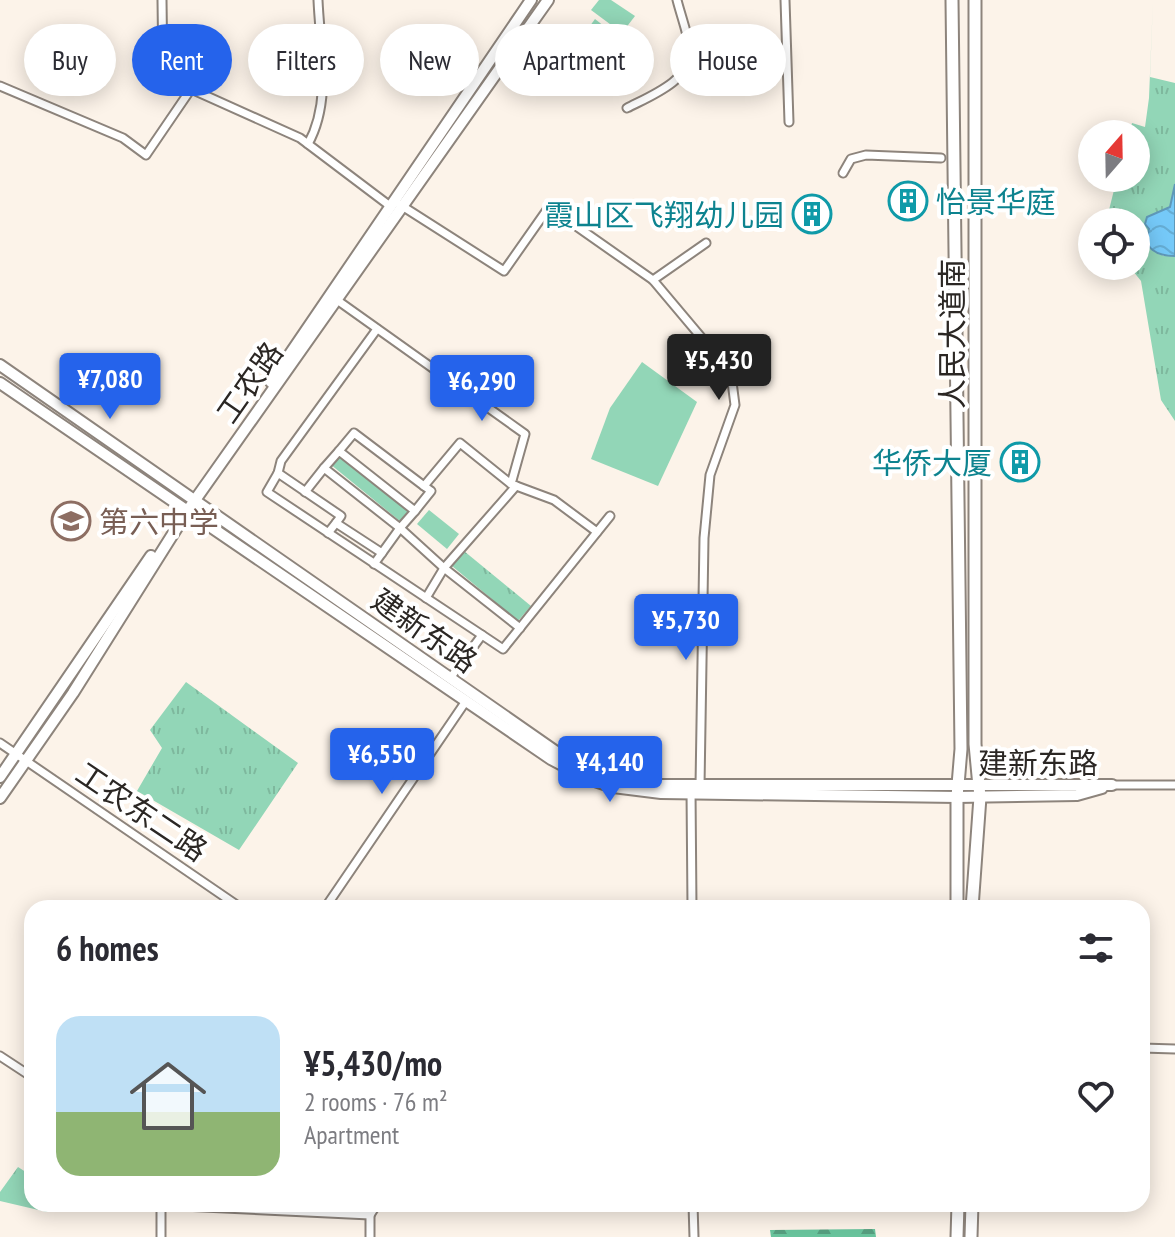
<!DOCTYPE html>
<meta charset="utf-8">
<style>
body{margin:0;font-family:"PT Sans Narrow","Noto Sans SC",sans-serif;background:#f2f2f3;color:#2b2b33;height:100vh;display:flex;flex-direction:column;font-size:30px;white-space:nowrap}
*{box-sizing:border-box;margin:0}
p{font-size:26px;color:#7c7c81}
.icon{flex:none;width:44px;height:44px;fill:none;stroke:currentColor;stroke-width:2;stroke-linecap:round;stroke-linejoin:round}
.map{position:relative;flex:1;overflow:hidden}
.side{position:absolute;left:24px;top:900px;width:1126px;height:312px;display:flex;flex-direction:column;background:#fff;border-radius:24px;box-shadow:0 4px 20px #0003}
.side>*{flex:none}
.banner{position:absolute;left:24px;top:24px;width:1128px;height:72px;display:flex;gap:16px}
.needle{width:52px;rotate:20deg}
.fabs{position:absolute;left:1078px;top:120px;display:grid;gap:16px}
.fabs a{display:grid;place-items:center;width:72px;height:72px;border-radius:50%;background:#fff;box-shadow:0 4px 20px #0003;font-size:40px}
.price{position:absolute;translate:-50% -68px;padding:0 18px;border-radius:8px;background:#2563eb;color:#fff;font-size:26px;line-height:52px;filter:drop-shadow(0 2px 4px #0008)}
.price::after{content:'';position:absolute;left:50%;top:48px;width:24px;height:18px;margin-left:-12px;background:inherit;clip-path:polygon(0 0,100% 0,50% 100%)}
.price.current{background:#222;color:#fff}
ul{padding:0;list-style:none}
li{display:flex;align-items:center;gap:24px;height:200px;padding:0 32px}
li span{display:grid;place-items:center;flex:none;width:224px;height:160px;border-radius:24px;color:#555}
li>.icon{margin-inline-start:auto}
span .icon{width:96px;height:96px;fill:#fffc;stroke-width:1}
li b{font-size:34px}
h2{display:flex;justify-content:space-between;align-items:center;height:96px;padding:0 32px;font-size:34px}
.pill{padding:0 28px;border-radius:36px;background:#fff;box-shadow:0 4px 20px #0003;font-size:28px;line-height:72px}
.pill.current{background:#2563eb;color:#fff}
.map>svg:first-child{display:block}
.grass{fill:url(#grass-tufts)}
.forest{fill:url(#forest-firs)}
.garden{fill:#92d6b7}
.water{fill:url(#water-waves);stroke:#5f98b8;stroke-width:2}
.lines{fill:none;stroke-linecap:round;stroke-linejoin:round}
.street-casing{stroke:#8d847c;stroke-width:11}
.secondary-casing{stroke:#8d847c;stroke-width:14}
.primary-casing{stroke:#8d847c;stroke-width:15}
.street{stroke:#fff;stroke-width:7}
.secondary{stroke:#fff;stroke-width:10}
.primary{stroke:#fff;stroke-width:11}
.labels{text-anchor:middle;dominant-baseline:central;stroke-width:8;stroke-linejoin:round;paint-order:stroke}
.culture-label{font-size:30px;fill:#0d838f;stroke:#fff;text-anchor:end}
.street-label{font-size:30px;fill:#2b2724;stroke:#fff}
.education-label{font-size:30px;fill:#785e54;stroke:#fff;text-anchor:start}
</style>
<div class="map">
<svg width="1175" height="1237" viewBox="0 0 1175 1237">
<defs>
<pattern id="grass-tufts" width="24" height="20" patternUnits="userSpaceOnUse" patternTransform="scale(2)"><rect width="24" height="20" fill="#92d6b7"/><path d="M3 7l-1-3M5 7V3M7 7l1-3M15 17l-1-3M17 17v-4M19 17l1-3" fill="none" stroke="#7eb89d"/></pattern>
<pattern id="forest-firs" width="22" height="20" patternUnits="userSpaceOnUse" patternTransform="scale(2)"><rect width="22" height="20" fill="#68c39c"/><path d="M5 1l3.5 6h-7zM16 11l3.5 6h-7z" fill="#569e7f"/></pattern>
<pattern id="water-waves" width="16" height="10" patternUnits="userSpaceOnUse" patternTransform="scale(2)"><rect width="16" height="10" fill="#75c9f8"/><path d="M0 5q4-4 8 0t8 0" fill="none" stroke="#65add4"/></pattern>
</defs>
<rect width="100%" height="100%" fill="#fcf3e9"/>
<g class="grass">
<path d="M1153 0 1150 77 1175 83V184L1170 207 1147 217 1149 229 1163 256H1175V421L1161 400 1141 281 1129 266H1136V222H1106L1117 178H1136V134H1129L1132 123 1145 127 1149 98Z"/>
<path d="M339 453 410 511 401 522 330 464Z"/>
<path d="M464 551 531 606 518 621 452 566Z"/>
<path d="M186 682 298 763 239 850 137 791 162 748 150 730Z"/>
<path d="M18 1167 32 1176V1204L64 1205 47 1212 0 1201V1192Z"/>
</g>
<path class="forest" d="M875 1229 876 1237H771L770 1230Z"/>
<g class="garden">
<path d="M599 0H611L635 16 622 33 591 10Z"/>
<path d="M595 19 614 34 608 44 587 30Z"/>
<path d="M642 362 697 402 658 486 591 459 610 408Z"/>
<path d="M429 510 459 534 447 549 417 524Z"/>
</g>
<path class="water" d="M1175 184V256C1158 256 1141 249 1149 229L1145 224 1147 217 1170 207Z"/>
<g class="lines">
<g class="street-casing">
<g id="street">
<path d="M162 0 163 74 182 76 192 81 191 89"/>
<path d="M785 0 789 122"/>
<path d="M0 86 123 138 146 155 191 89 300 138 390 206"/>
<path d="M627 108C648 97 693 80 690 50 688 34 681 16 677 0"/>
<path d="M308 144C332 101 320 48 318 0"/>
<path d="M843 173 851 159 866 155 941 158"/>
<path d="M399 204 504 271 549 207 653 280 722 362 732 382 735 405 710 475 704 538 700 786"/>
<path d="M653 280 706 243"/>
<path d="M337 300 525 434 511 484 554 500 597 532"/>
<path d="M339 451 354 433 424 486"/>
<path d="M324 468 339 451 415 511 431 491 424 486 460 443 511 484"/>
<path d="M278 473 281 461 377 329"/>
<path d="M305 492 324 468 400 528 415 511"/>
<path d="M336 523 341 516 278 473 267 492 482 635 451 677"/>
<path d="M328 533 336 523 382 553"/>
<path d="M374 564 400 528 444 568 520 628"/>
<path d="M426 598 444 568 516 486"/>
<path d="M482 635 503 649 610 516"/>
<path d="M0 743 241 908"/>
<path d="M1112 785H1175"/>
<path d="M691 790 692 908"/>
<path d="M325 908 466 701"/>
<path d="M1142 1048 1175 1049"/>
<path d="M0 1056 32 1077"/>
<path d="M161 1204V1237"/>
<path d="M693 1204 694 1237"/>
<path d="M161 1205 370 1215 377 1204"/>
<path d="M370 1215V1237"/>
</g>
</g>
<g class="secondary-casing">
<g id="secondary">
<path d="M0 365 555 751 592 773 617 781 661 785H1112"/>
<path d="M271 382 531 0"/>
<path d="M0 383 551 759 589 779 613 787 661 793 957 797 1077 795 1102 788"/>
<path d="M0 777 151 556"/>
<path d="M0 798 73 693 188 510 548 0"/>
</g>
</g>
<g class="primary-casing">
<g id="primary">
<path d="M952 0 961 749 957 797V908"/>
<path d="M972 908 980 797 975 744V0"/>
<path d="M957 1237 958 1204"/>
<path d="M971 1237 972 1204"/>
</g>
</g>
<use href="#street" class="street"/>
<use href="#secondary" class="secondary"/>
<use href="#primary" class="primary"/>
</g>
<defs>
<g id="building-ring" transform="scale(2)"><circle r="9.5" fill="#fff" stroke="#0f9aa8" stroke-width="1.5"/><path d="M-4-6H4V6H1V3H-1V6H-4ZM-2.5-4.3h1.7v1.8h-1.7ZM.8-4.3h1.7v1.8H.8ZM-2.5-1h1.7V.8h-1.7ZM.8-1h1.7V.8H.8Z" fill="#0f9aa8"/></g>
<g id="school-ring" transform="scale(2)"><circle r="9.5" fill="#fff" stroke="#8d6e63" stroke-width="1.5"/><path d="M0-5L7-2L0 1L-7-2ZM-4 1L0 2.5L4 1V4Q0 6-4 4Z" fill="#8d6e63"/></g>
</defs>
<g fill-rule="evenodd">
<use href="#building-ring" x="908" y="201"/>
<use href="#building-ring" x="812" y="214"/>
<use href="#building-ring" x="1020" y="462"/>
<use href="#school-ring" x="71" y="521"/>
</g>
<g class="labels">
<g class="culture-label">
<text x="936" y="201" text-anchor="start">怡景华庭</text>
<text x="784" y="214">霞山区飞翔幼儿园</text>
<text x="992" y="462">华侨大厦</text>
</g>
<g class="street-label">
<text transform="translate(951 334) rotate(-90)">人民大道南</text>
<text transform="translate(249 382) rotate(-55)">工农路</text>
<text transform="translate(425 630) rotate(35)">建新东路</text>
<text x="1038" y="762">建新东路</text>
<text transform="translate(142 811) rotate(34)">工农东二路</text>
</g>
<g class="education-label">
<text x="99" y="521">第六中学</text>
</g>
</g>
</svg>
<div class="fabs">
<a><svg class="needle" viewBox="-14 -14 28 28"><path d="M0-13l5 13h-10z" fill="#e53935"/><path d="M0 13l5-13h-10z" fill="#7c7c81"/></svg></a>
<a><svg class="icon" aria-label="locate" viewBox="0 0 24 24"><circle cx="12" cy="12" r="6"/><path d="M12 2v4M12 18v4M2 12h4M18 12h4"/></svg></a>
</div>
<b class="price current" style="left:719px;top:402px">¥5,430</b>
<b class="price" style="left:110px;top:421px">¥7,080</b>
<b class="price" style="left:482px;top:423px">¥6,290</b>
<b class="price" style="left:686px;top:662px">¥5,730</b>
<b class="price" style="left:382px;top:796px">¥6,550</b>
<b class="price" style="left:610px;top:804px">¥4,140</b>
<div class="banner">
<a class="pill">Buy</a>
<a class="pill current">Rent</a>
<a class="pill">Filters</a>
<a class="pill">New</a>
<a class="pill">Apartment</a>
<a class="pill">House</a>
</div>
<section class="side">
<h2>6 homes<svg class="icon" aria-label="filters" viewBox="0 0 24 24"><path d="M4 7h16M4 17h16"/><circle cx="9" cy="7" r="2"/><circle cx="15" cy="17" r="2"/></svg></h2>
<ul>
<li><span style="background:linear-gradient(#bfe0f5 60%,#8fb573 0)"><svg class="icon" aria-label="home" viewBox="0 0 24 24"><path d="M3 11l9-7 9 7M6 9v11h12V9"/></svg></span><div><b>¥5,430/mo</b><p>2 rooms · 76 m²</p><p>Apartment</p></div><svg class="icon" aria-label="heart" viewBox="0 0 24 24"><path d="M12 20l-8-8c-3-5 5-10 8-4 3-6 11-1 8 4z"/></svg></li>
</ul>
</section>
</div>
